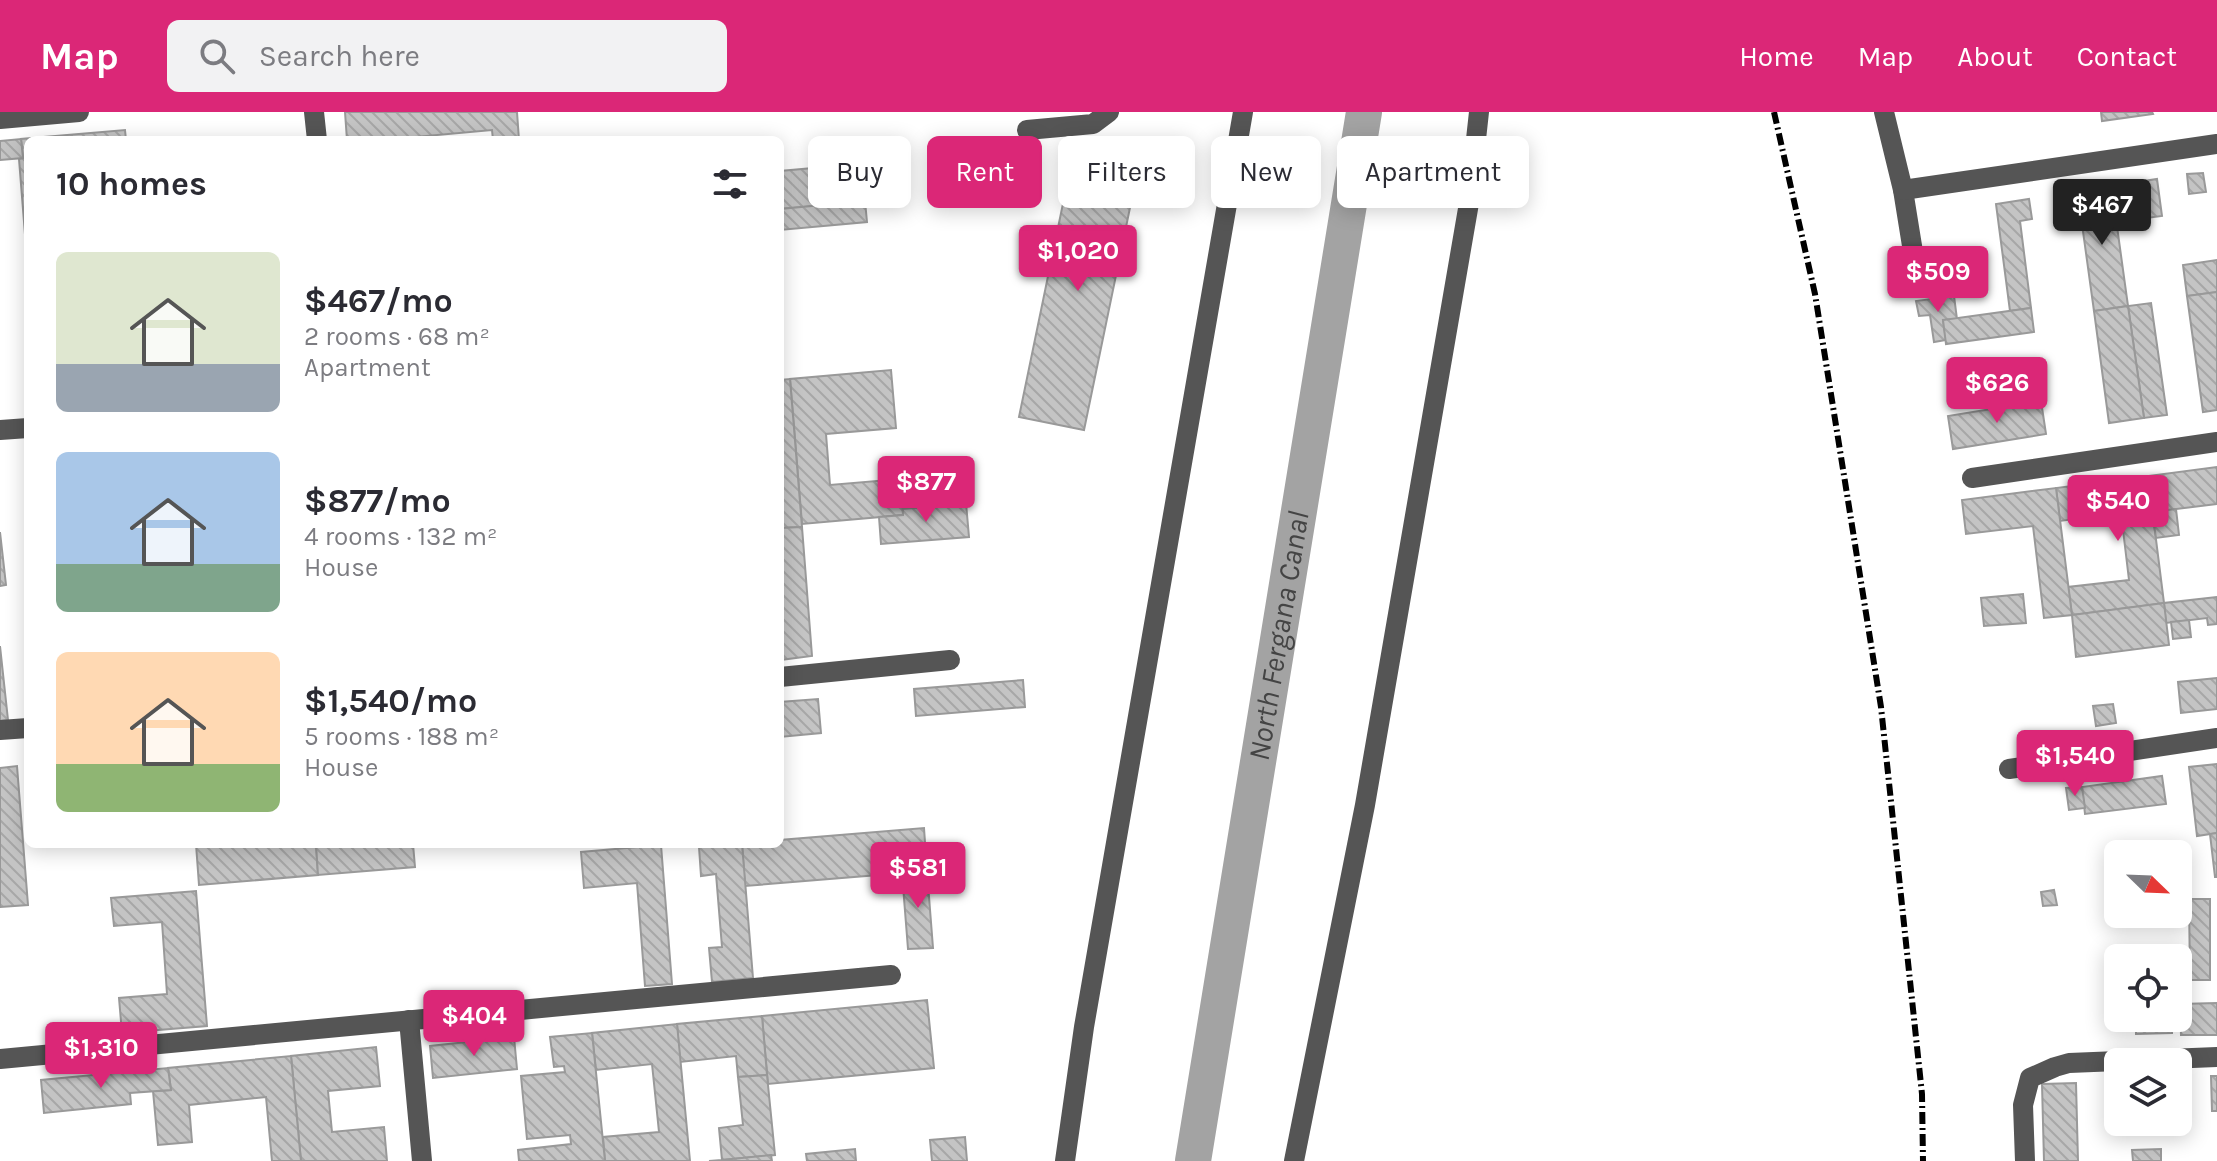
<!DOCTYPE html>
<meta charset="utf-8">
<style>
body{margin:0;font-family:Karla,sans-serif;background:#f2f2f3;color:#2b2b33;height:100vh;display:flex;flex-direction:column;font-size:30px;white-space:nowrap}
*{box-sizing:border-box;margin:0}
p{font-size:26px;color:#7c7c81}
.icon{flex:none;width:44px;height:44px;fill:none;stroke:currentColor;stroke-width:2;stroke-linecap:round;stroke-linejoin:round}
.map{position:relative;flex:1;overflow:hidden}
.side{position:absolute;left:24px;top:24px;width:760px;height:712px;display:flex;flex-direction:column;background:#fff;border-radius:12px;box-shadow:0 4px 20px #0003}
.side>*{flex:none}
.top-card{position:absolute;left:808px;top:24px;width:760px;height:72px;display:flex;gap:16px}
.needle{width:52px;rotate:113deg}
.fabs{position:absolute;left:2104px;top:728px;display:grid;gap:16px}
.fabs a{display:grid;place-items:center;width:88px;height:88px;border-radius:12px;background:#fff;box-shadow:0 4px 20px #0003;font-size:40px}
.price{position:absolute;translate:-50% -68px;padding:0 18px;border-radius:8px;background:#db2777;color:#fff;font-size:26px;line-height:52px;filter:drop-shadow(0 2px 4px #0008)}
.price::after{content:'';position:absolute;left:50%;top:48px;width:24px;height:18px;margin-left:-12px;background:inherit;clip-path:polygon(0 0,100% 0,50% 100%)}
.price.active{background:#222;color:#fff}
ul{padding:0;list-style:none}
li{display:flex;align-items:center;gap:24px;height:200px;padding:0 32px}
li span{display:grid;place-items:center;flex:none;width:224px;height:160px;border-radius:12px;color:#555}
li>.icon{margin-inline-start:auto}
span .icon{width:96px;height:96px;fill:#fffc;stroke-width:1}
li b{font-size:34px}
h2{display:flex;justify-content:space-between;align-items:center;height:96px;padding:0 32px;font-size:34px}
.chip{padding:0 28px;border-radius:12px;background:#fff;box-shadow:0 4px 20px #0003;font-size:28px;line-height:72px}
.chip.active{background:#db2777;color:#fff}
header{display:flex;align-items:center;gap:48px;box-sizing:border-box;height:112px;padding:0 40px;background:#db2777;color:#fff}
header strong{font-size:38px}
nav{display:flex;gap:44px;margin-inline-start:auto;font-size:28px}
.search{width:560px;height:72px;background:#f2f2f3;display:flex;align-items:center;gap:20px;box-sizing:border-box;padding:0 28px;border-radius:12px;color:#7c7c81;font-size:30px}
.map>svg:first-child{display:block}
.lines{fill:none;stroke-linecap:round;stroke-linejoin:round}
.canal{stroke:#a3a3a3;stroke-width:36}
.building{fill:url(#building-back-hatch);stroke:#999;stroke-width:2}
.minor{stroke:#555;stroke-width:20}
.rail{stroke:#000;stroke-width:6;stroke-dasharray:12 4 2 4;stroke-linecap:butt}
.labels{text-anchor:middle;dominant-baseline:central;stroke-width:7;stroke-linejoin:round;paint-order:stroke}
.water-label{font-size:30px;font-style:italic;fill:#444;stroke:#fff}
</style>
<header>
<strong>Map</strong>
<div class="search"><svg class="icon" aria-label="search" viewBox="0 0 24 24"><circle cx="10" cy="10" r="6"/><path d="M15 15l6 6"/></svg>Search here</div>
<nav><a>Home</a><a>Map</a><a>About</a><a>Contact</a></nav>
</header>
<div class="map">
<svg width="2217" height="1049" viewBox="0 0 2217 1049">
<defs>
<pattern id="building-back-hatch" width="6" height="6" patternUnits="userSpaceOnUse" patternTransform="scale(2)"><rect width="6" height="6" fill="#c4c4c4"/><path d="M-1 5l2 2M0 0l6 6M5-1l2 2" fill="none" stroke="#a7a7a7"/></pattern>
</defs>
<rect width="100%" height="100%" fill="#fff"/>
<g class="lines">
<path class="canal" id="s1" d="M1193 1049 1364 0"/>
</g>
<g class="building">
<path d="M345 0H517L519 28H493L492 18 382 28H347Z"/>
<path d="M2101 0H2152L2153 2 2102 9Z"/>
<path d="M125 18 126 28H28V160L19 47 23 46 21 27Z"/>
<path d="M21 27 23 46 0 48V29Z"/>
<path d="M1073 43 1138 57 1084 318 1019 305Z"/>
<path d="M869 51 873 89 780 97V59Z"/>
<path d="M2203 61 2206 80 2189 82 2187 62Z"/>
<path d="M2157 67 2162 104 2117 110 2112 74Z"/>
<path d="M2111 71 2128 194 2094 199 2077 76Z"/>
<path d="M2029 87 2032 107 2020 109 2031 196 2010 199 1996 92Z"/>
<path d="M865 89 867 110 780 118V97Z"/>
<path d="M2217 148V180L2187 184 2183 153Z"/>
<path d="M2217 180V298L2203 300 2187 184Z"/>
<path d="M1954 184 1957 207 1943 208 1946 228 1934 230 1930 203 1919 204 1916 189Z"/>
<path d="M2151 191 2167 303 2144 306 2128 194Z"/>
<path d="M2128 194 2144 306 2109 311 2094 199Z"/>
<path d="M2031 196 2034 220 1946 232 1943 208Z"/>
<path d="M891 258 896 316 826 322 830 373 900 367 903 403 802 412 790 267Z"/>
<path d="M790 267 802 415 780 416V268Z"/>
<path d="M2041 289 2046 322 1953 337 1948 304Z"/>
<path d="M2217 355V392L2152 400 2148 364Z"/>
<path d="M2148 364 2164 491 2072 503 2068 475 2129 468 2121 401 2060 409 2056 376Z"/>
<path d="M2056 376 2072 503 2044 506 2033 414 1966 422 1962 388Z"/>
<path d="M966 391 969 425 881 432 879 405 903 403V397Z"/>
<path d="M2176 397 2179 423 2156 426 2152 400Z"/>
<path d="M802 415 812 544 780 548V416Z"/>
<path d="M0 420 6 473 0 474Z"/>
<path d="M2023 482 2026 511 1984 514 1981 486Z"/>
<path d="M2217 485V512L2208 513 2207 506 2166 511 2164 491Z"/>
<path d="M2164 491 2169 533 2076 545 2072 503Z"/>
<path d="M2189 508 2191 525 2173 527 2171 510Z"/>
<path d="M0 534 8 608 0 609Z"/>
<path d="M2217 566V597L2181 601 2178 570Z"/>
<path d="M1023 568 1025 595 916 604 914 577Z"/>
<path d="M818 587 821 621 780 625V590Z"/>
<path d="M2113 592 2116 611 2096 614 2093 594Z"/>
<path d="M2217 652V721L2197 724 2189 655Z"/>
<path d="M17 654 28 793 0 795V656Z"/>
<path d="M2162 664 2166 692 2085 702 2082 675Z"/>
<path d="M2082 675 2085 696 2069 698 2066 676Z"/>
<path d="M924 716 927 759 745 774 742 732H780V728Z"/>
<path d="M2217 721V765H2215L2210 722Z"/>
<path d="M196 732H316L318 763 199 773Z"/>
<path d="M316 732H413L415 755 318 763Z"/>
<path d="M742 732 753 866 712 870 709 836 722 835 716 762 701 764 699 735Z"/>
<path d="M661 733 672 872 645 874 637 771 584 776 581 740Z"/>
<path d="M927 759 933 836 908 837 902 761Z"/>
<path d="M2054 778 2057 793 2043 794 2041 780Z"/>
<path d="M196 779 207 914 122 921 119 886 167 882 162 810 114 814 111 786Z"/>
<path d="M2189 787H2210V868H2190Z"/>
<path d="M927 888 934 956 768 972 762 904Z"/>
<path d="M2217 891V923H2181L2180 892Z"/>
<path d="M762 904 767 963 738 965 736 944 680 950 677 912Z"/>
<path d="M2136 906H2172V921L2136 922Z"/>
<path d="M677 912 690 1049H605L603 1025 659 1020 652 952 596 958 592 921Z"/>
<path d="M592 921 605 1049H519L518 1038 571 1032 570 1023 527 1027 521 964 565 960 564 954 554 955 550 925Z"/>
<path d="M514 925 517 957 433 966 430 934Z"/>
<path d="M376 935 380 974 328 979 332 1020 384 1015 387 1049H301L291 944Z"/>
<path d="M291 944 301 1049H272L266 985 189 993 192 1030 158 1033 153 979 171 978 168 956Z"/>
<path d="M168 956 171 978 130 981 131 992 44 1001 41 968Z"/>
<path d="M767 963 775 1043 722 1048 719 1016 743 1013 738 965Z"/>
<path d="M2211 964H2217V999H2212Z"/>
<path d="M2076 971 2078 1049H2044L2042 972Z"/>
<path d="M965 1025 967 1049H932L930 1028Z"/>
<path d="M855 1037 856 1049H807L806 1042Z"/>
<path d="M2161 1037V1049H2133L2132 1038Z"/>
<path d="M771 1043 772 1049H709L722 1048Z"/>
</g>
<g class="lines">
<g class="minor">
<path d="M314 0 317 28"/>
<path d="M1884 0 1903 78 1914 146"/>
<path d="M0 7 79 0"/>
<path d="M1027 18 1093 12 1109 0"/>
<path d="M1903 78 2217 32"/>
<path d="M0 318 28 316"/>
<path d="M1972 366 2217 330"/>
<path d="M780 565 950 548"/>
<path d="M0 618 28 616"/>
<path d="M2009 657 2217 626"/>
<path d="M409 908 422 1049"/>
<path d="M0 947 891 863"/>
<path d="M1065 1049 1084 915 1243 0"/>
<path d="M1294 1049 1365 693 1469 91 1479 0"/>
<path d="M2025 1049 2023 993 2030 966 2055 955 2069 951 2217 945"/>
</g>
<path class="rail" d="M1774 0 1815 182 1881 595 1922 982 1923 1049"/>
</g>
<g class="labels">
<g class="water-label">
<text stroke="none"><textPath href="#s1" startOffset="532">North Fergana Canal</textPath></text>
</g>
</g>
</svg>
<div class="fabs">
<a><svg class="needle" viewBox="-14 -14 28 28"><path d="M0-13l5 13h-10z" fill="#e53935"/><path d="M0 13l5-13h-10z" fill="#7c7c81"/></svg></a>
<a><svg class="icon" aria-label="locate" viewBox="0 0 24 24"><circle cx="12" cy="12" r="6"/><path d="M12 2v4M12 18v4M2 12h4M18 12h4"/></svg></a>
<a><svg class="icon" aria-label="layers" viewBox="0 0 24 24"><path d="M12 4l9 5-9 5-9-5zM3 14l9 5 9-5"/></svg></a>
</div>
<b class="price active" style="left:2102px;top:135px">$467</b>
<b class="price" style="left:1078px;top:181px">$1,020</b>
<b class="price" style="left:1938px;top:202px">$509</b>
<b class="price" style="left:1997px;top:313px">$626</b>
<b class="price" style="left:926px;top:412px">$877</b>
<b class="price" style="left:2118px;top:431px">$540</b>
<b class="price" style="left:2075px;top:686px">$1,540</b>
<b class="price" style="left:918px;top:798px">$581</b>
<b class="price" style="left:474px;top:946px">$404</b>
<b class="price" style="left:101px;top:978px">$1,310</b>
<div class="top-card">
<a class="chip">Buy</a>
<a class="chip active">Rent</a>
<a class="chip">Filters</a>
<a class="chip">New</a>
<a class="chip">Apartment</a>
</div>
<section class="side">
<h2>10 homes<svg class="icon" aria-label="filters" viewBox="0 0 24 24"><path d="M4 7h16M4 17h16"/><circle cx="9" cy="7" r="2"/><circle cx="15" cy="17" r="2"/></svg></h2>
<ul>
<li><span style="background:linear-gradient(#dfe7d0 70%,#9aa5b1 0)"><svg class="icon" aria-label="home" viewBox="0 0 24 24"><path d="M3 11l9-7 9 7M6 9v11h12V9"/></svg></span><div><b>$467/mo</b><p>2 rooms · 68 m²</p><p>Apartment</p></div></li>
<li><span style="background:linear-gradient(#a9c7e8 70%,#7fa58c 0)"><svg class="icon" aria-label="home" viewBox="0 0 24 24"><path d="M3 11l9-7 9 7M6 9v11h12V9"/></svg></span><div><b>$877/mo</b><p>4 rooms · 132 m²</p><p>House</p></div></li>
<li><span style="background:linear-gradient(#ffd9b3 70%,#8fb573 0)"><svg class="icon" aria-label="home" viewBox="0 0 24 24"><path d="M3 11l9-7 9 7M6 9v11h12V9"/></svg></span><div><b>$1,540/mo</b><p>5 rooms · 188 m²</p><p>House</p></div></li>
</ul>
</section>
</div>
